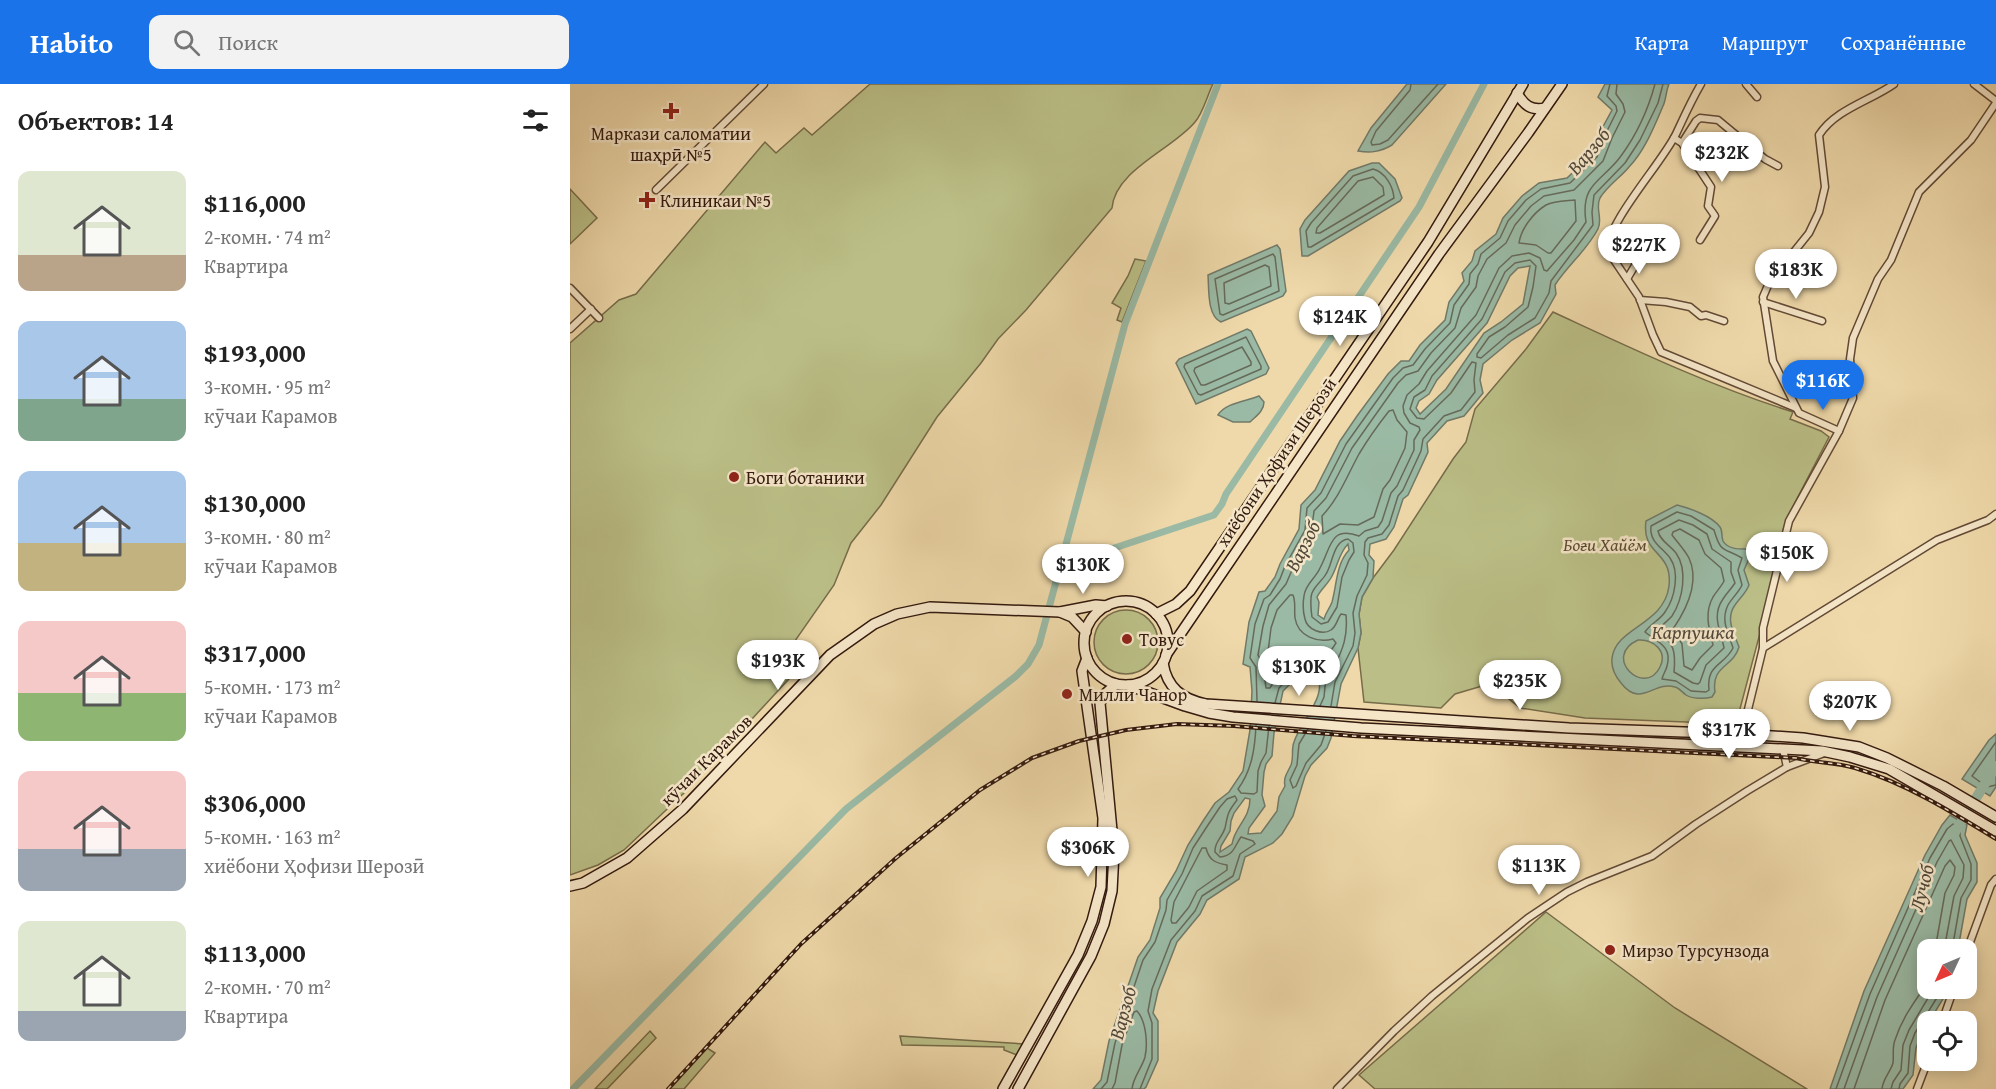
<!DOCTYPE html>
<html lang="ru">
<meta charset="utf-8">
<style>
body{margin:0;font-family:"Gentium Book Plus",serif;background:#f2f2f2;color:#222;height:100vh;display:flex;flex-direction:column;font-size:22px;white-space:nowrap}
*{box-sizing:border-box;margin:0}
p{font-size:20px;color:#767676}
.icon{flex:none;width:33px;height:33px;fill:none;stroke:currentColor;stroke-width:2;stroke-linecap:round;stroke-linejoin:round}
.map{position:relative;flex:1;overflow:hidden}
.side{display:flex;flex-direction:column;background:#fff;width:570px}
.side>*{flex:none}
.needle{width:39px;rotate:226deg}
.buttons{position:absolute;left:1347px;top:855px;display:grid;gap:12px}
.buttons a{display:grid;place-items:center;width:60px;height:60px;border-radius:12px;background:#fff;box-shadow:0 3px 15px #0003;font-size:30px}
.price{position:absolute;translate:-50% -51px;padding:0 14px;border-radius:21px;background:#fff;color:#222;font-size:20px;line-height:39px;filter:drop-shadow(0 2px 3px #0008)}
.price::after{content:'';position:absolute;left:50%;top:36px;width:18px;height:14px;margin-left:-9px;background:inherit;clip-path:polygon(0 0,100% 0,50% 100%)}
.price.on{background:#1a73e8;color:#fff}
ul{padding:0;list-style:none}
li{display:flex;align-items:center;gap:18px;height:150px;padding:0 18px}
li span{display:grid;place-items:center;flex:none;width:168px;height:120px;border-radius:12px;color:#555}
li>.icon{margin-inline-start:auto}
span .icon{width:72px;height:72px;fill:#fffc;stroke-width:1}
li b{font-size:26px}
h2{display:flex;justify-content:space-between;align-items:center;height:72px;padding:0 18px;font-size:26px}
header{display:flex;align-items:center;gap:36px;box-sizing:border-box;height:84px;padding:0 30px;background:#1a73e8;color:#fff}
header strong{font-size:28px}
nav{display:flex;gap:33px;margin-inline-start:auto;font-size:21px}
.search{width:420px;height:54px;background:#f2f2f2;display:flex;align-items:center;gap:15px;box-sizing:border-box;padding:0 21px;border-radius:12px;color:#767676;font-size:22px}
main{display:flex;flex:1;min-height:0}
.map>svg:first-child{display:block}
.green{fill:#bbbf87;stroke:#776c4a;stroke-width:1.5}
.water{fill:#9abaa5;stroke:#717a69;stroke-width:1.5;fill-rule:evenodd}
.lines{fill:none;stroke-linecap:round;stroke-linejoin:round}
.shore{stroke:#666a5a;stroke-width:1.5}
.canal{stroke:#9abaa5;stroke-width:7}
.river{stroke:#9abaa5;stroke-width:10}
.street-casing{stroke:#624935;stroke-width:9}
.secondary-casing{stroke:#33190e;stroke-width:12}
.street{stroke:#f5e6c8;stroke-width:6}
.secondary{stroke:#f5e6c8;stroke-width:9}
.rail-casing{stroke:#33190e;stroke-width:4}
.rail{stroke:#f5e6c8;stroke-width:1.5;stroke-dasharray:4.5;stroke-linecap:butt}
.poi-dot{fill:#8f2418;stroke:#f5e6c8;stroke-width:2}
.labels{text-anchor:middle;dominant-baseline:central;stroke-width:5;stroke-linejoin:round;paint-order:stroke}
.poi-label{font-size:18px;fill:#33190e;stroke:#f5e6c8;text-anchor:start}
.street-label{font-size:18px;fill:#33190e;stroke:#f5e6c8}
.park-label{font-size:18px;font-style:italic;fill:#5c4b32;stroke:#f5e6c8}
.water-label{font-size:20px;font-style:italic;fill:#52493b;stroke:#f5e6c8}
</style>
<header>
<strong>Habito</strong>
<div class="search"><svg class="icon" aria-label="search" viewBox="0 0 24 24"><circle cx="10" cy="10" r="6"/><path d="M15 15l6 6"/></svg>Поиск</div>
<nav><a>Карта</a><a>Маршрут</a><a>Сохранённые</a></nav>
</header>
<main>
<section class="side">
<h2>Объектов: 14<svg class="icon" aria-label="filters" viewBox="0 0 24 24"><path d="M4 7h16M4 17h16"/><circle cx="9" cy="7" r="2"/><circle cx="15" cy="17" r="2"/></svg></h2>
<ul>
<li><span style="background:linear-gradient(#dfe7d0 70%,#b9a48a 0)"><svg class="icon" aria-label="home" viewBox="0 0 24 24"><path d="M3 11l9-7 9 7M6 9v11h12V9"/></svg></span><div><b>$116,000</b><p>2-комн. · 74 m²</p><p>Квартира</p></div></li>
<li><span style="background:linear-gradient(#a9c7e8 65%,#7fa58c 0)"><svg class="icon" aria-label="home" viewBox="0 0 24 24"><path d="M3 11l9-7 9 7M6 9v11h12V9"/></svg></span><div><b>$193,000</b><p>3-комн. · 95 m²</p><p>кӯчаи Карамов</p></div></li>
<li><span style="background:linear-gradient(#a9c7e8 60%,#c2b280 0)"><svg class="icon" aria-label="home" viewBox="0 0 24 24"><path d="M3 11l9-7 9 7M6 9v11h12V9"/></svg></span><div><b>$130,000</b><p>3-комн. · 80 m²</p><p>кӯчаи Карамов</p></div></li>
<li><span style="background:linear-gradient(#f6c9c9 60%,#8fb573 0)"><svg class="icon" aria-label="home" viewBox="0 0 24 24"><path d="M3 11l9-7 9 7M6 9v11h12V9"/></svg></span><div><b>$317,000</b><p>5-комн. · 173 m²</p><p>кӯчаи Карамов</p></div></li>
<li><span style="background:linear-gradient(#f6c9c9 65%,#9aa5b1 0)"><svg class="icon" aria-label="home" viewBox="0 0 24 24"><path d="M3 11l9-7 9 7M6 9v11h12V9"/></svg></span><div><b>$306,000</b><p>5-комн. · 163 m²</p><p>хиёбони Ҳофизи Шерозӣ</p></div></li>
<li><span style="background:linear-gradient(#dfe7d0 75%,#9aa5b1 0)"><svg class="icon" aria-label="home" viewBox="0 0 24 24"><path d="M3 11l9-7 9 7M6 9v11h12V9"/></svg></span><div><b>$113,000</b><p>2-комн. · 70 m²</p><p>Квартира</p></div></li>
</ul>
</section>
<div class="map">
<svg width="1426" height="1005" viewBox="0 0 1426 1005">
<rect width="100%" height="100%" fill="#efd9aa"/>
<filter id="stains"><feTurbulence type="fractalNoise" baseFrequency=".00333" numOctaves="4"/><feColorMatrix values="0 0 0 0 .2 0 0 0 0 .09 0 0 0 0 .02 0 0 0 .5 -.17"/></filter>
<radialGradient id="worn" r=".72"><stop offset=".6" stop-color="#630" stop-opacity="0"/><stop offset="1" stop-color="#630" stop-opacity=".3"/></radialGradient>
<g class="green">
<path d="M300 0H643C637 12 633 29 625 38 603 65 545 86 542 124L456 226 428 255 411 279 367 333 311 421 281 459 264 501 213 574 228 585 114 709 54 766 28 781 0 791V259L49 216 66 210 195 58 206 69 234 44 242 51Z"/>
<path d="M0 105 27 134 0 160Z"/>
<path d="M565 175 576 177 552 238 547 236 551 224 542 219 558 192Z"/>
<path d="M983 228C1061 264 1140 302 1223 328L1220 335 1251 347 1259 353 1217 434 1213 446V462L1166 640 1015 634 950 624 928 606 912 602 885 610 871 624 794 618 788 564 791 549 789 530 792 513 803 494 824 466 883 375 896 358 905 325 956 265Z"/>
<circle cx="556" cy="558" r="32"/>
<path d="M976 828 1105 924 1237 1005H805L789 991Z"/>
<path d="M80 947 86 954 37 1005H25Z"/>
<path d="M330 952 454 960 447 971 434 966V963L332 961Z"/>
<path d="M137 964 145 969 114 1005H100Z"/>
</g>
<g class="water">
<path d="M837 0H876L822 61C810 68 801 69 788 67L801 44Z"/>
<path d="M1035 0H1099C1096 7 1096 16 1093 22 1084 43 1075 66 1059 83 1051 93 1037 102 1030 114 1025 124 1033 135 1028 145 1017 166 998 181 985 201L986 210 970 239 942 256 913 280 910 296 913 309 894 332 877 337 857 359 858 368 838 411 833 415 824 443 816 455 800 460 799 471 804 477 803 494 792 513 789 530 791 549 788 564 771 600 761 654 757 664 741 681 735 692 723 732 712 750 703 759 675 773 669 795 637 816 630 830 607 858 588 907 583 929 588 937V976L576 1003 574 1005H523L531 996 539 957 568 873 580 856 590 824V814L606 787 618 761 633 737 645 719 659 708 673 687 680 646 682 607 680 583 673 580 679 538 689 508 695 507 705 493 710 480 729 445 731 421 745 406 770 357 787 332 818 290 831 277H839L850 261 875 236 879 218 894 197 892 189 902 177 905 167 926 150 933 134 952 112 969 99 997 94 1023 69 1029 50 1042 26 1028 13ZM960 182 953 220 931 238 914 249 876 305 850 330 846 324 849 317 859 310 867 296 917 239 940 192 948 184ZM778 460 779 466C766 480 767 500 762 518 760 524 756 528 754 535L748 531 749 518 747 513C751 505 758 500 762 492 768 481 769 469 778 460ZM745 586C761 611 731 635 724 658 721 665 724 673 721 681 718 688 713 693 715 702L709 713 707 727 691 749 678 750 679 744 695 722 692 711 694 688 696 680 702 672 704 649 713 607 733 587ZM675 714 680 715C680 735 665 742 662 760L650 768 651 762 660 747 661 737 664 729Z"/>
<path d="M802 79H809L825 95 832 114 830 117 738 172H732L730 145 735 136 779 87Z"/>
<path d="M707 161 710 165 716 207 713 212 651 238C637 232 639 205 638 191Z"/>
<path d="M677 245 681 247 699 284 696 290 626 320 606 279 609 275Z"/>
<path d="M689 312 694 318C694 327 686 332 680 338H663L648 331C655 319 677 317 689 312Z"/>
<path d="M1107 421C1119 424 1142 432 1150 443 1153 447 1151 452 1153 457 1158 466 1171 465 1179 465L1182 468 1174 486 1179 501C1176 509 1170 514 1165 521 1155 535 1164 549 1169 563 1163 584 1141 581 1145 608L1142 613C1135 615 1122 615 1116 611 1112 608 1109 604 1105 603 1084 596 1071 625 1051 599 1045 592 1041 583 1042 574 1046 543 1094 541 1099 502 1103 466 1071 472 1076 437ZM1068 556C1083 555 1098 567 1090 583 1075 614 1031 573 1068 556Z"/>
<path d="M1426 650V703L1420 712 1392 695 1419 656Z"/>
<path d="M1380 731 1397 741 1395 751 1407 779V798L1397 815 1388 865 1358 866V904L1379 905 1351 951 1346 964 1343 991 1333 1005H1260L1294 907 1355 771 1372 741Z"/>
</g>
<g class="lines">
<g class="shore">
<path d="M841 0 840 6 806 47 801 58 802 61 810 60 818 56 868 0"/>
<path d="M1047 0 1046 10 1053 20 1055 28 1042 54 1033 77 1004 106 974 112 961 122 945 141 936 159 917 175 908 192 906 203 891 224 885 244 861 269 848 287 836 291 828 299 782 364 756 414 744 427 741 451 722 486 716 500 699 521 693 542 688 571 693 581 696 604H700C711 583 741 557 760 584L764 583C773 565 778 552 776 531L771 530C767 535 767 542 761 546 752 552 737 545 735 535 733 528 733 518 734 512 735 500 746 494 750 484 761 464 760 441 789 452L795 447 808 443 812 437 821 409 827 402 844 366V356L850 346 849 343 840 339 834 329 833 322 837 311 849 300 857 287 906 231 929 184 942 172 959 169 970 174 974 186 977 187 1004 156 1016 138C1010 99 1032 98 1051 72 1067 50 1078 26 1085 0"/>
<path d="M803 85C815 88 823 102 824 114L741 163H738L736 147 741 139 783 92Z"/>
<path d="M803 93 813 103 814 111 750 149H746L747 144 788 97Z"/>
<path d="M1005 116 1006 137 981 169H978L966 161 949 159C951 145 963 129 976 121 984 117 996 117 1005 116Z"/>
<path d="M703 170 705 173 709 207 653 231 650 230 645 195Z"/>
<path d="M695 181 699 183 701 202 659 220 655 219 654 199Z"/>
<path d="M676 253 691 282V285L631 311 628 310 614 283 615 280Z"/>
<path d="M672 263 681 278V281L635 301H631L624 287 625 284Z"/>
<path d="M823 326 827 336 837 348 835 364 820 396 813 405 804 433 788 441 770 440 753 450 752 432C769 414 777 392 789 370 798 355 808 341 819 327Z"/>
<path d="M1107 428 1121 432 1144 446C1151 470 1153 463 1172 474L1168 486 1172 501C1169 508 1162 514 1158 521 1150 537 1159 550 1163 564 1154 582 1136 580 1139 606L1136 608 1121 607 1106 597 1092 595C1093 590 1096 587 1097 582 1103 562 1086 557 1075 548 1080 540 1090 536 1095 528 1105 514 1110 488 1100 474 1092 463 1079 458 1081 442Z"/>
<path d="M1109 436 1123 441 1137 450 1142 465 1161 478V488L1165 499C1161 505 1156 510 1153 515 1141 532 1151 547 1154 564L1136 581 1130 598 1128 600 1123 599 1104 588C1106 567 1104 561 1089 546 1092 540 1098 537 1102 532 1113 515 1118 486 1106 469 1100 461 1090 457 1088 447Z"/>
<path d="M1110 445 1129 456 1135 470 1151 484 1154 497C1151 503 1146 508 1143 513 1134 529 1139 545 1143 561L1130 574 1122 586 1114 582 1112 560 1103 545C1116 526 1130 498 1119 474 1114 465 1108 459 1102 451L1103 448Z"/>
<path d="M778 455 783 459 784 468 779 476 772 493 767 523 758 538 751 540 742 533C741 527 740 514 742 509 745 501 752 497 756 490 763 479 763 457 778 455Z"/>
<path d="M723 511C726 518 724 526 725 534 728 553 748 559 763 555L766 559 760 568 747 564 729 565 721 568 712 577 704 581 698 568 701 544 707 526 720 511Z"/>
<path d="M687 617 686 583 680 574 685 540 694 515 700 511 710 495 715 482 735 446 737 424 751 409 776 360 823 294 833 284 843 281 855 265 880 239 884 221 899 200 900 190 908 180 911 170 930 154 938 137 956 116 971 105 1000 99 1027 73 1035 51 1047 27 1046 22 1037 12 1040 0"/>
<path d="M705 619 709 604 729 583 745 580 750 583 756 593 754 613 750 622"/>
<path d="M761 622 765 598 783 562 785 549 783 529 787 512 797 491 798 479 794 471 795 458 798 454 812 450 819 441 828 412 833 406 851 367 853 355 874 332 891 326 905 308 904 296 906 279 902 278 881 309 854 335 847 334 840 325 844 313 855 306 862 292 912 235 935 188 945 179 960 176 966 182 963 203 958 223 935 243 919 253 907 270V273L911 274 938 251 965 234 979 209 981 197 1023 141 1022 128 1024 111 1055 79 1070 56 1088 19 1093 0"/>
<path d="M686 641C685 664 682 686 668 705L671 709 684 710 687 708 688 687 691 678 696 669 699 642"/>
<path d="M738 645 729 660 727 681 720 696 723 704 726 702 736 679 751 661 756 647"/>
<path d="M1426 658 1402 692 1417 703 1426 701"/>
<path d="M632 764H636C639 776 645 779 657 781V786L627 807 619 823 606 839H602L601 836 604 818Z"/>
<path d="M531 1005 537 998 545 959 573 876 585 858 596 826 597 816 612 790 623 764 638 741 650 723 657 715 665 712 667 716C657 729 658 730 655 744 652 754 644 758 645 768L650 773C664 772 665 761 671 753L683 757 685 760 670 770 663 792 632 812 625 827 601 856 582 905 578 927 582 939V975L570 1005"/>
<path d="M542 1005 545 999 552 961 564 928 567 927C576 937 578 959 575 973 572 984 563 993 562 1005"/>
<path d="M1266 1005 1300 910 1360 774 1377 745 1383 740 1390 745V752L1401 780V796L1391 814 1382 866"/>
<path d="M1274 1005 1307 913 1367 778 1379 757 1381 756 1394 781 1393 794 1384 812 1374 866"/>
<path d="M1284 1005 1315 916 1375 782 1380 776 1385 783 1384 791 1375 809 1365 866"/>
<path d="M1312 1005C1313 994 1320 989 1323 979 1324 971 1322 963 1325 956 1332 934 1345 917 1358 898"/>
<path d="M1321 1005 1323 998 1331 986 1333 961 1339 946 1364 904"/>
<path d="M1329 1005 1330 1000 1338 989 1340 962 1345 949 1373 904"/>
</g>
<g class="canal">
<path d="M490 482 644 431 652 420 656 410 849 123 914 0"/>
<path d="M3 1005 276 725 446 592 458 580 469 561 555 240 648 0"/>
</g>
<path class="river" d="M1385 748 1426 682"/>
<g class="street-casing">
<g id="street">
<path d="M1131 0C1121 17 1114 33 1106 50 1092 79 1036 139 1038 167L1069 213 1083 251 1091 268 1226 324"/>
<path d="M1176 0 1187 13"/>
<path d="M1404 0 1426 17"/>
<path d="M1104 54 1112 59 1141 103 1138 122 1145 132 1130 156"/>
<path d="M1112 59 1126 37 1130 34 1148 36 1195 75 1208 82"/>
<path d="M86 106 194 0"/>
<path d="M1057 195 1070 173 1074 168"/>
<path d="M0 204 29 234"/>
<path d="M1070 216 1096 218 1120 223 1131 232 1136 231 1154 237"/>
<path d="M1193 218 1252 237"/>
<path d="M0 245 21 225"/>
<path d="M1269 347 1229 329 1203 277 1193 213 1199 199 1239 149 1249 128 1255 103 1249 51C1266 25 1300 17 1324 0"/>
<path d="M1193 564 1367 456 1418 436 1426 430"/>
<path d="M1172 650 1193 564V544L1219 437 1269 347 1283 314 1280 275 1283 254 1308 195 1321 176 1349 108 1401 56 1426 19"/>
<path d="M1213 665 1217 683"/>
<path d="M1396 869 1421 801 1426 795"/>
<path d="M1372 938 1384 904"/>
<path d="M767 1005 824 947 862 912 958 834 997 808 1017 798 1082 772 1126 740 1177 707 1217 683 1257 668"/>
<path d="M1347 1005 1358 976"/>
</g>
</g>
<g class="secondary-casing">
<g id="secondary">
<path d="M947 9C954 21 961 27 975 24"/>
<circle cx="556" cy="559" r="42"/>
<path d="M490 528 502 533 516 548"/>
<path d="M586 530 606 520 620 507 858 158 953 0"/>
<path d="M596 571 869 170 958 49 992 0"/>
<path d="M593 579C597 604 612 615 636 620L999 644 1172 650 1233 654 1289 663 1317 674 1373 702 1426 733"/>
<path d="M558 601 615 622 639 629 663 633 791 644 1252 667 1280 673 1319 685 1426 747"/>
<path d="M0 802 13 799 57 774 113 725 260 571 304 540 327 530 360 523 490 528 526 521 537 522"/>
<path d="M433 1005 508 871 522 837 531 803 533 734 512 587 517 574"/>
<path d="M448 1005 521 872 534 840 542 807 544 768 530 619 535 610 546 600"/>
</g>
</g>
<use href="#street" class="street"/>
<use href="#secondary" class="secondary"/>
<g class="rail-casing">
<path id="rail" d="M98 1005 231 860 326 774 410 706 462 674 509 657 556 646 607 640 664 642 783 652 1226 674C1245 679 1265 678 1285 684 1335 699 1382 728 1426 755"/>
</g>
<use href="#rail" class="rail"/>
</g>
<g class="poi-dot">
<path d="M98 18h6v6h6v6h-6v6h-6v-6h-6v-6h6z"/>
<path d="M74 107h6v6h6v6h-6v6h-6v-6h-6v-6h6z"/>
<circle cx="164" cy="393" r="6"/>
<circle cx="557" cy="555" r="6"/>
<circle cx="497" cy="610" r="6"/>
<circle cx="1040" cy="866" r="6"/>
</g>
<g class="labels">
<g class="poi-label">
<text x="101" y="49" text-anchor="middle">Маркази саломатии<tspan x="101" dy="21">шаҳрӣ №5</tspan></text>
<text x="90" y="116">Клиникаи №5</text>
<text x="176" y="393">Боги ботаники</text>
<text x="569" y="555">Товус</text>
<text x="509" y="610">Милли Чанор</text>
<text x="1052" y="866">Мирзо Турсунзода</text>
</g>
<g class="street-label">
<text transform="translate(706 378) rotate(-56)">хиёбони Ҳофизи Шерозӣ</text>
<text transform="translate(136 676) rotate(-45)">кӯчаи Карамов</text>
</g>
<g class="park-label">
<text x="1035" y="460">Боғи Хайём</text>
</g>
<g class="water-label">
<text transform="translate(1018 67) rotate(-50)">Варзоб</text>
<text transform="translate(732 462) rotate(-63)">Варзоб</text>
<text x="1123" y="547">Карпушка</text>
<text transform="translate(1351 804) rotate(-76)">Лучоб</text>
<text transform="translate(552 929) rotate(-75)">Варзоб</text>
</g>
</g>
<rect width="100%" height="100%" filter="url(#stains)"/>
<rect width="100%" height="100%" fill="url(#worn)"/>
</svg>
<div class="buttons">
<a><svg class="needle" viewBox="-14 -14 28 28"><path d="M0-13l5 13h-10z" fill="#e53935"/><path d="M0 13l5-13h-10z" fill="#767676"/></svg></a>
<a><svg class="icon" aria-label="locate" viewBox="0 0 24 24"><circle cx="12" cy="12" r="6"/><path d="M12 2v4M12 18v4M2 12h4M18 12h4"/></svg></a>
</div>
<b class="price" style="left:1152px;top:99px">$232K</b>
<b class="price" style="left:1069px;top:191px">$227K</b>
<b class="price" style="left:1226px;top:216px">$183K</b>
<b class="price" style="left:770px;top:263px">$124K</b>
<b class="price on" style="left:1253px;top:327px">$116K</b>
<b class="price" style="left:1217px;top:499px">$150K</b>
<b class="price" style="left:513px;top:511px">$130K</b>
<b class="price" style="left:208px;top:607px">$193K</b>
<b class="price" style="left:729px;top:613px">$130K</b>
<b class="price" style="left:950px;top:627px">$235K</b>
<b class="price" style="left:1280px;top:648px">$207K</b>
<b class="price" style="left:1159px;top:676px">$317K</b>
<b class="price" style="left:518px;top:794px">$306K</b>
<b class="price" style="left:969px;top:812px">$113K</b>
</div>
</main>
